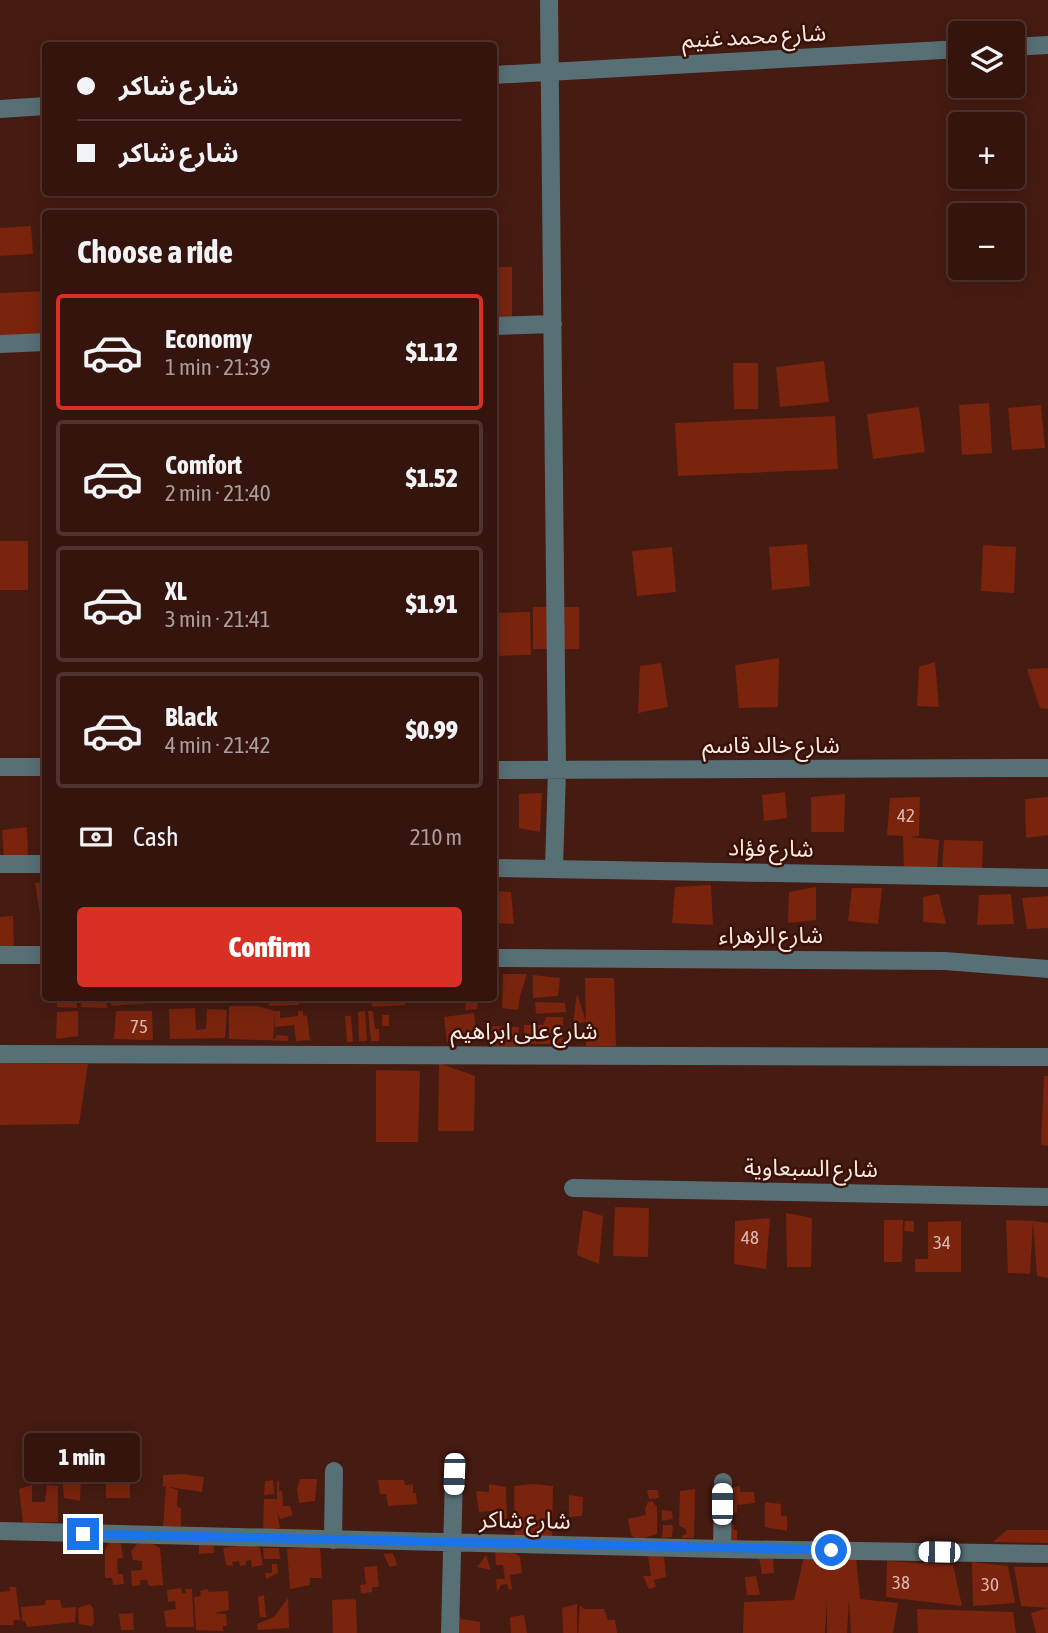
<!DOCTYPE html>
<html lang="en">
<head>
<meta charset="utf-8">
<style>
  :root { --surface:#34140d; --page:#3c1d16; --text:#f1f3f6; --muted:#a99e9d; --line:#4e332e; --accent:#d93025 }
  body { margin:0; font-family:"Asap Condensed","Noto Sans Arabic",sans-serif; background:var(--page); color:var(--text); height:100vh; display:flex; flex-direction:column; font-size:26px; white-space:nowrap }
  * { box-sizing:border-box; margin:0 }
  p { font-size:23px; color:var(--muted) }
  .icon { flex:none; width:38px; height:38px; fill:none; stroke:currentColor; stroke-width:2; stroke-linecap:round; stroke-linejoin:round }
  .map { position:relative; flex:1; overflow:hidden }
  .side { position:absolute; left:42px; top:210px; width:455px; height:791px; display:flex; flex-direction:column; background:var(--surface); border-radius:7px; box-shadow:0 4px 18px #0003,0 0 0 2px var(--line) }
  .side>* { flex:none }
  .guide { position:absolute; left:42px; top:42px; width:455px; height:154px; border-radius:7px; box-shadow:0 4px 18px #0003,0 0 0 2px var(--line); display:grid; align-content:center; height:154px; padding:0 35px; background:var(--surface) }
  .tools { position:absolute; left:948px; top:21px; display:grid; gap:14px }
  .tools a { display:grid; place-items:center; width:77px; height:77px; border-radius:7px; background:var(--surface); box-shadow:0 4px 18px #0003,0 0 0 2px var(--line); font-size:35px }
  .end { position:absolute; width:32px; height:32px; margin:-16px; border:9px solid #1a73e8; background:#fff; box-shadow:0 0 0 4px #fff }
  .from { border-radius:50% }
  .bubble { position:absolute; height:49px; border-radius:7px; background:var(--surface); box-shadow:0 4px 18px #0003,0 0 0 2px var(--line); font-size:23px; font-weight:800; line-height:49px; text-align:center }
  .car { position:absolute; width:21px; height:42px; margin:-21px -10px; border-radius:9px; box-shadow:0 0 5px 2px #0007; background:linear-gradient(#fff 24%,#345 0 40%,#fff 0 76%,#345 0 86%,#fff 0) }
  .guide b { display:flex; align-items:center; gap:24px; height:66px; font-size:26px }
  .guide b+b { border-top:2px solid var(--line) }
  .guide i { width:18px; height:18px; background:var(--text) }
  ul { padding:0; list-style:none }
  li { display:flex; align-items:center; gap:21px; height:116px; margin:0 14px 10px; padding:0 21px; border:4px solid var(--line); border-radius:7px }
  li div { flex:1 }
  li b { display:block; font-size:26px }
  li em { font-style:normal; font-weight:800 }
  li.active { border-color:var(--accent) }
  li>.icon { width:63px; height:63px; stroke-width:1.5 }
  h2 { padding:0 35px; font-size:32px; line-height:84px }
  .pay { display:flex; align-items:center; gap:18px; height:77px; padding:0 35px; font-size:26px }
  .pay p { margin-inline-start:auto }
  .primary-button { display:flex; gap:14px; margin-top:auto; padding:14px 35px }
  .primary-button a { flex:1; height:80px; border-radius:7px; background:var(--accent); color:#fff; font-size:28px; font-weight:800; line-height:80px; text-align:center }
  .map>svg:first-child { display:block }
  .building { fill:#7a240e }
  .lines { fill:none; stroke-linecap:round; stroke-linejoin:round }
  .minor { stroke:#577076; stroke-width:18 }
  .route { stroke:#1a73e8; stroke-width:9 }
  .labels { text-anchor:middle; stroke-width:5; stroke-linejoin:round; paint-order:stroke }
  .number-label { font-size:19px; fill:#dbb8af }
  .street-label { font-size:23px; fill:#fbe9e5; stroke:#3a1107 }
</style>
</head>
<body>
<div class="map">
<svg width="1048" height="1633" viewBox="0 0 1048 1633">
  <rect width="100%" height="100%" fill="#461b11"/>
  <path class="building" d="M31 226 33 254 0 256V228Z
    M494 267H512V319L494 320Z
    M46 291V339L0 340V293Z
    M824 361 829 402 780 407 776 367Z
    M733 363H758V409H734Z
    M989 403 992 453 962 455 959 405Z
    M1041 405 1045 448 1012 450 1008 408Z
    M919 407 925 452 873 459 867 414Z
    M835 416 838 469 678 476 675 423Z
    M0 541H28V590H0Z
    M807 544 810 586 772 590 769 547Z
    M983 545 1016 547 1014 593 981 591Z
    M672 547 676 592 637 596 632 551Z
    M533 607H579V649H533Z
    M530 612 531 655 494 656V613Z
    M779 658 778 707 739 708 735 665Z
    M935 662 939 707 917 706 919 667Z
    M661 663 668 707 638 713 640 666Z
    M1048 668V709L1040 708 1027 669Z
    M785 792 787 818 764 821 762 795Z
    M542 793 540 832 519 828V794Z
    M845 794 844 832H811V797Z
    M920 797 919 836 910 837 939 840 937 871 904 872 903 836 887 835 890 798Z
    M1048 797V835L1026 838 1025 799Z
    M27 827 28 858 4 859 2 830Z
    M944 840 983 841 982 872 942 871Z
    M46 882V914L40 915 35 883Z
    M711 885 713 925 672 923 675 887Z
    M816 887V920L788 923 789 892Z
    M852 888H882L878 924 848 921Z
    M494 891 511 892 514 924 494 923Z
    M939 894 946 924 923 922V897Z
    M1011 894 1014 924 977 925 979 895Z
    M1048 896V928L1027 929 1022 898Z
    M13 916 14 948H0V917Z
    M503 974H527L520 996 518 1010 502 1008Z
    M533 975 560 978 558 996 533 998Z
    M585 978H614L616 1046H586V1022L573 1024 577 993 586 1022Z
    M56 998H76L77 1008 57 1007Z
    M80 998H106L107 1008 81 1007Z
    M110 998H151V1003L111 1006Z
    M268 998H298L299 1005 269 1006Z
    M371 998H404L405 1005 372 1007Z
    M466 998H479L477 1009 465 1010Z
    M535 1002 565 1003 566 1012 536 1014Z
    M229 1006H258L275 1011H280V1018L298 1016V1011H303V1015L307 1016 310 1040 296 1041 294 1025 275 1027V1014L273 1040 278 1035 288 1036V1041L229 1039Z
    M195 1008 196 1030 206 1029 207 1009 227 1010 225 1038 170 1039 169 1009Z
    M78 1011V1036L56 1039 57 1012Z
    M116 1011H152L153 1040 114 1039Z
    M365 1011 367 1041H359L358 1012Z
    M368 1011H373L375 1029H379V1041H371Z
    M474 1013 477 1038 447 1042 444 1017Z
    M382 1015H389V1026H382Z
    M345 1016H351L353 1042H347Z
    M546 1017H563V1044H524V1025H543Z
    M488 1026 519 1027 518 1046H489Z
    M0 1063 88 1064 79 1124 0 1125Z
    M439 1063 475 1076 474 1131H438Z
    M376 1070 420 1071 418 1142H376Z
    M1044 1076H1048V1146L1041 1145Z
    M615 1207 649 1208 648 1257 613 1256Z
    M583 1210 603 1216 599 1264 577 1255Z
    M786 1213 812 1218 811 1267H787Z
    M770 1218 766 1269 734 1264 735 1221Z
    M884 1220H903L902 1262H884Z
    M1006 1220 1033 1221 1048 1223V1278L1037 1276 1033 1221 1030 1274 1008 1273Z
    M905 1221H914V1232L904 1231Z
    M961 1221V1272H915V1259H928V1222Z
    M130 1474V1498H106V1475Z
    M183 1474 204 1477 202 1492 163 1486V1475Z
    M62 1475 81 1476 80 1501 64 1498Z
    M300 1479H317L315 1501 299 1503 297 1489Z
    M273 1480 274 1494 264 1495 265 1481Z
    M378 1480H404L405 1485 413 1484V1493H416L417 1504 388 1506 386 1494H380Z
    M277 1481H279V1491H282L283 1506H290L293 1515 280 1519 277 1511 280 1528 263 1531 264 1499H277Z
    M489 1484 506 1487 507 1519H491L493 1511 479 1512 476 1491 489 1492Z
    M533 1484 553 1486 552 1539 515 1537 514 1486Z
    M32 1485V1502H45L47 1485 58 1486V1522L23 1523 19 1489Z
    M166 1486 178 1490 177 1507 181 1508V1526L163 1528Z
    M740 1486V1492H754L755 1503 737 1505V1513H726V1489Z
    M695 1489 694 1538H682V1536L686 1534V1529L679 1526 680 1491Z
    M647 1490H658L659 1498 649 1499Z
    M569 1495 583 1497 582 1516 569 1517Z
    M652 1501 657 1507V1534L638 1540 631 1535 628 1519 646 1515 645 1508 648 1502Z
    M765 1502 781 1504V1516H787V1531L765 1527Z
    M662 1510 672 1511 673 1519 662 1521Z
    M732 1523 734 1530H737V1541L722 1543V1525Z
    M663 1525H673L672 1537 662 1538Z
    M1007 1530H1048V1543L993 1542Z
    M120 1538 123 1558 117 1559 118 1574H123L124 1584 113 1585 112 1578H105V1550L109 1542Z
    M213 1540 214 1553 199 1554V1542Z
    M148 1541 160 1548 163 1585 149 1586 147 1580H140V1585L132 1586 131 1571 142 1570V1561L133 1560 131 1551 138 1543Z
    M259 1543 263 1565 252 1567 251 1560 246 1561V1565L240 1566 239 1561 232 1562 233 1566 226 1565 223 1548Z
    M320 1546 322 1578H310V1585L290 1589 287 1549Z
    M263 1548H279L280 1559H264Z
    M511 1550 520 1557 522 1573 510 1575 512 1589 509 1590 507 1584 501 1585 497 1592 496 1579H505L503 1565H496L495 1551Z
    M393 1553 397 1565 390 1567 383 1554Z
    M486 1555 491 1570 477 1567Z
    M648 1556H664L666 1577 654 1580 656 1587 649 1589 643 1576H651Z
    M773 1557 774 1573 762 1574 759 1558Z
    M804 1557H856L860 1599 898 1603 893 1633H851L849 1600 847 1633H827V1601L825 1633H743L744 1602 794 1600Z
    M887 1561 953 1565 962 1606 886 1597Z
    M972 1562 1008 1566 1015 1603 973 1606Z
    M272 1564H277L278 1573 266 1579 265 1573H272Z
    M377 1566 379 1587H372V1592L361 1594 360 1585 366 1584 364 1567Z
    M1014 1567H1048V1608L1021 1606Z
    M756 1576 760 1595H747L745 1577Z
    M9 1587H16L20 1620H14L13 1625H0V1592L10 1591Z
    M181 1588 182 1593H186L185 1589H192L194 1627H166L164 1611 176 1609 175 1601 168 1602 167 1590Z
    M207 1589 209 1592 228 1591 229 1610 215 1613 226 1614 227 1626H223V1631L196 1630 194 1597 201 1596 200 1591Z
    M264 1595 266 1617H260L258 1597Z
    M288 1598 289 1628 258 1630 257 1624 274 1617Z
    M352 1599 356 1600 357 1633H333L332 1600Z
    M46 1600H60L62 1608 76 1607 75 1622 27 1627 25 1621H22L21 1607 45 1605Z
    M90 1604 93 1608 94 1622 92 1626 79 1624 78 1608Z
    M577 1604V1633H563L562 1608Z
    M580 1606 585 1609H604L608 1620H615L617 1633H578Z
    M1048 1608V1633H1036L1031 1613Z
    M917 1609 1013 1612 1016 1633H918Z
    M133 1613 134 1630H121L119 1614Z
    M459 1614 461 1619 480 1622V1633H443L444 1620Z
    M524 1615 527 1633H511L510 1617Z"/>
  <g class="lines">
    <path class="minor" d="M549 0 557 770 554 868
      M1013 47 1048 45
      M494 75 961 49
      M0 109 46 106
      M494 326 553 324
      M0 344 46 342
      M0 767H46
      M494 770 1048 768
      M0 864H46
      M494 868 1048 878
      M0 955H46
      M494 958 945 961 1048 969
      M0 1054 1048 1057
      M573 1188 1048 1197
      M0 1531 722 1549 1048 1554
      M333 1540 334 1471
      M722 1549 723 1482
      M450 1633 454 1474"/>
  </g>
  <g class="lines">
    <path class="route" d="M83 1534 831 1550"/>
  </g>
  <g class="labels">
    <g class="number-label">
      <text x="906" y="822">42</text>
      <text x="139" y="1033">75</text>
      <text x="750" y="1244">48</text>
      <text x="942" y="1249">34</text>
      <text x="901" y="1589">38</text>
      <text x="990" y="1591">30</text>
    </g>
    <g class="street-label">
      <text transform="translate(754 36) rotate(-3)" y="8">شارع محمد غنيم</text>
      <text x="771" y="753">شارع خالد قاسم</text>
      <text transform="translate(771 848) rotate(1)" y="8">شارع فؤاد</text>
      <text x="771" y="943">شارع الزهراء</text>
      <text x="524" y="1039">شارع على ابراهيم</text>
      <text transform="translate(811 1168) rotate(1)" y="8">شارع السبعاوية</text>
      <text transform="translate(525 1520) rotate(1)" y="8">شارع شاكر</text>
    </g>
  </g>
</svg>
<div class="tools">
<a><svg class="icon" aria-label="layers" viewBox="0 0 24 24"><path d="M12 4l9 5-9 5-9-5zM3 14l9 5 9-5"/></svg></a>
<a>+</a>
<a>−</a>
</div>
<i class="end from" style="left:831px;top:1550px"></i>
<i class="end" style="left:83px;top:1534px"></i>
<div class="bubble" style="left:24px;top:1433px;width:116px">1 min</div>
<i class="car" style="left:454px;top:1474px;rotate:182deg"></i>
<i class="car" style="left:722px;top:1504px;rotate:0deg"></i>
<i class="car" style="left:939px;top:1552px;rotate:271deg"></i>
<div class="guide">
<b><i class="from"></i>شارع شاكر</b>
<b><i></i>شارع شاكر</b>
</div>
<section class="side">
<h2>Choose a ride</h2>
<ul>
<li class="active"><svg class="icon" aria-label="car" viewBox="0 0 24 24"><path d="M5 17H2v-5l4-1 3-4h7l3 4 3 1v5h-3M9 17h6M6 11h13"/><circle cx="7" cy="17" r="2"/><circle cx="17" cy="17" r="2"/></svg><div><b>Economy</b><p>1 min · 21:39</p></div><em>$1.12</em></li>
<li><svg class="icon" aria-label="car" viewBox="0 0 24 24"><path d="M5 17H2v-5l4-1 3-4h7l3 4 3 1v5h-3M9 17h6M6 11h13"/><circle cx="7" cy="17" r="2"/><circle cx="17" cy="17" r="2"/></svg><div><b>Comfort</b><p>2 min · 21:40</p></div><em>$1.52</em></li>
<li><svg class="icon" aria-label="car" viewBox="0 0 24 24"><path d="M5 17H2v-5l4-1 3-4h7l3 4 3 1v5h-3M9 17h6M6 11h13"/><circle cx="7" cy="17" r="2"/><circle cx="17" cy="17" r="2"/></svg><div><b>XL</b><p>3 min · 21:41</p></div><em>$1.91</em></li>
<li><svg class="icon" aria-label="car" viewBox="0 0 24 24"><path d="M5 17H2v-5l4-1 3-4h7l3 4 3 1v5h-3M9 17h6M6 11h13"/><circle cx="7" cy="17" r="2"/><circle cx="17" cy="17" r="2"/></svg><div><b>Black</b><p>4 min · 21:42</p></div><em>$0.99</em></li>
</ul>
<div class="pay"><svg class="icon" aria-label="cash" viewBox="0 0 24 24"><path d="M3 7h18v10H3z"/><circle cx="12" cy="12" r="2"/></svg>Cash<p>210 m</p></div>
<div class="primary-button"><a>Confirm</a></div>
</section>
</div>
</body>
</html>
